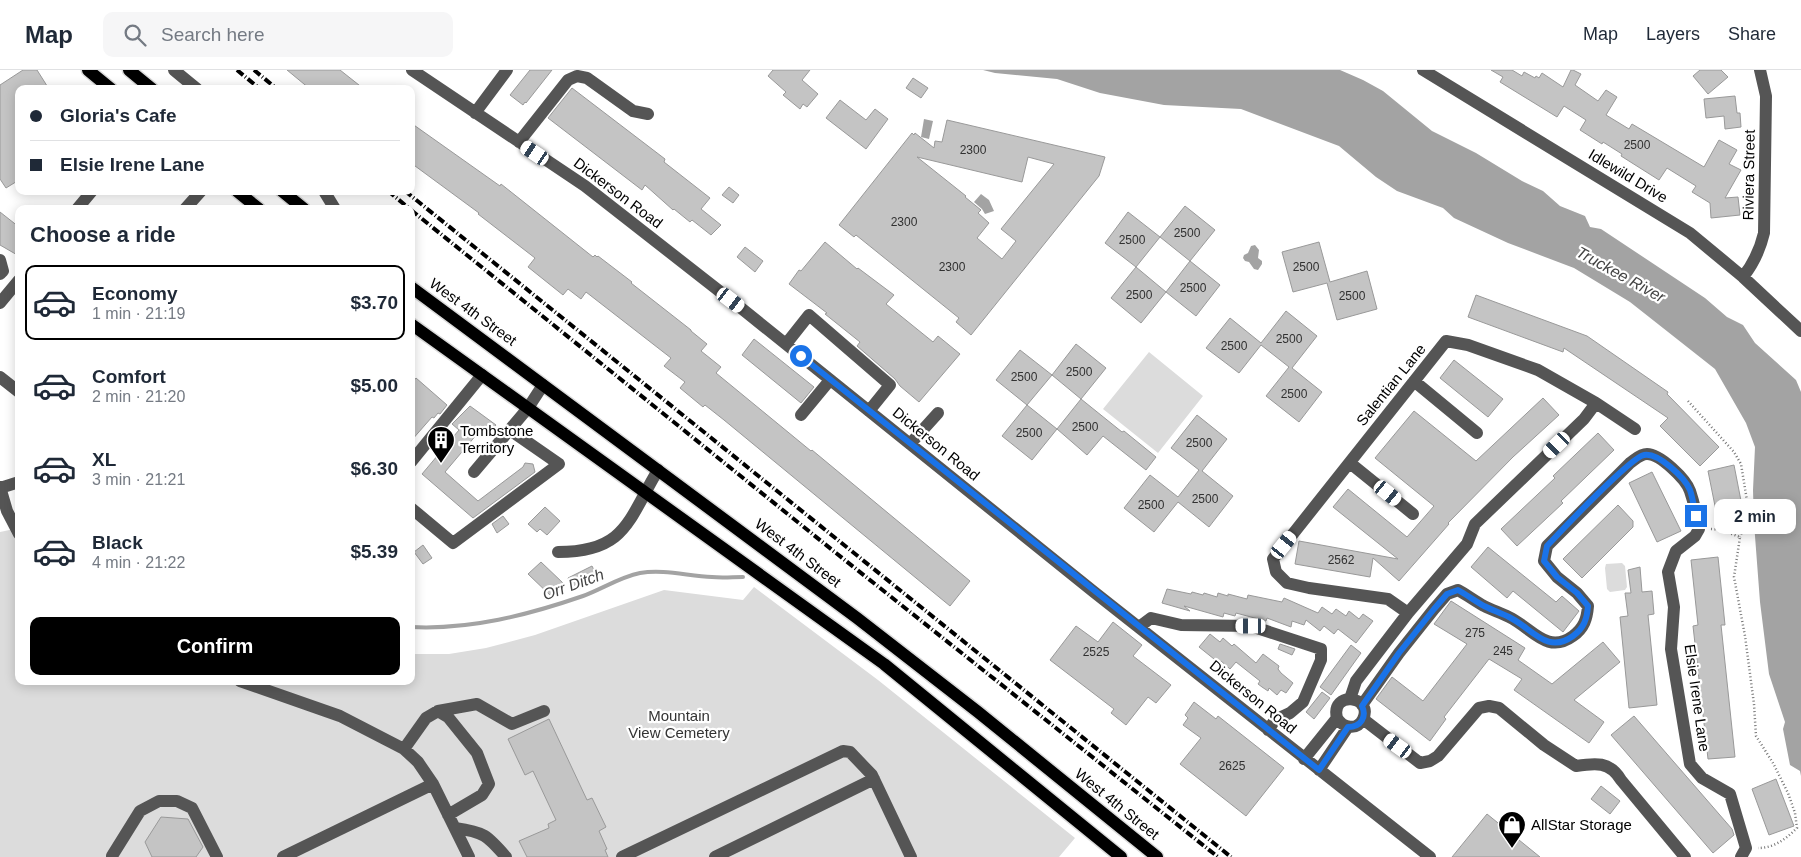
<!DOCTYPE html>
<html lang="en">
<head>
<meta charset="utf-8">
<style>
  :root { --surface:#fff; --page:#f6f6f7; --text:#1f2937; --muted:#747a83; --line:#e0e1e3; --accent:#000 }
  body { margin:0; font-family:Helvetica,sans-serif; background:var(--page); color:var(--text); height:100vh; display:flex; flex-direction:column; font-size:19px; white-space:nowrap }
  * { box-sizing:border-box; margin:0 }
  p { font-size:16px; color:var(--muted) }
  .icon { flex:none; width:28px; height:28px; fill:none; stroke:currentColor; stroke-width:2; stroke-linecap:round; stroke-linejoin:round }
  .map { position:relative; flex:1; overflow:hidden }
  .side { position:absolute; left:15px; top:135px; width:400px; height:480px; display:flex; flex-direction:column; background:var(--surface); border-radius:10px; box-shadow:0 2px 12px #0003 }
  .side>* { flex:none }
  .banner { position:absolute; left:15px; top:15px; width:400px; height:110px; border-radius:10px; box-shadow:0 2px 12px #0003; display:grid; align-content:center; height:110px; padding:0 15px; background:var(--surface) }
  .end { position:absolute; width:22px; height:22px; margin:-11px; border:6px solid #1a73e8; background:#fff; box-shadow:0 0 0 2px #fff }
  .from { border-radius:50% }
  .bubble { position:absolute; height:35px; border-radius:10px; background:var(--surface); box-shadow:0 2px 12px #0003; font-size:16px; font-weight:700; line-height:35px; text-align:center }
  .car { position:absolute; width:15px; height:30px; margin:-15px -8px; border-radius:6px; box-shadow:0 0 4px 1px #0007; background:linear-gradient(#fff 24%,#345 0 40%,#fff 0 76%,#345 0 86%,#fff 0) }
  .banner b { display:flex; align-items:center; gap:18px; height:48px; font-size:19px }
  .banner b+b { border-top:1px solid var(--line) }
  .banner i { width:12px; height:12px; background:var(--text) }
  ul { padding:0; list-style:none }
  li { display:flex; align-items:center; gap:15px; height:75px; margin:0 10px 8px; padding:0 5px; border:2px solid transparent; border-radius:10px }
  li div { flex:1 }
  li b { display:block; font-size:19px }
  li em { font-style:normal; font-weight:700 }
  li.active { border-color:var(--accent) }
  li>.icon { width:45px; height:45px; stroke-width:1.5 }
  h2 { padding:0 15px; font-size:22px; line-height:60px }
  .primary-button { display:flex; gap:10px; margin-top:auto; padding:10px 15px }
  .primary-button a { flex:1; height:58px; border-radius:10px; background:var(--accent); color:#fff; font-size:20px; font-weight:700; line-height:58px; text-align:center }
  header { display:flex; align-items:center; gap:30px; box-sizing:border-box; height:70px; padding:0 25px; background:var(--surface); border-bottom:1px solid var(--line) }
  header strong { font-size:24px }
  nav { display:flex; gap:28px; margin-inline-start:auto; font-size:18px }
  .search { width:350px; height:45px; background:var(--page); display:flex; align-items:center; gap:12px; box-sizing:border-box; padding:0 18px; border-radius:10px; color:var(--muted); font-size:19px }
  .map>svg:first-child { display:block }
  .green { fill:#dcdcdc }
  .water { fill:#a3a3a3 }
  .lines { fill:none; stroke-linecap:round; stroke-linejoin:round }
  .stream { stroke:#a3a3a3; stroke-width:4 }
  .building { fill:#c4c4c4; stroke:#999; fill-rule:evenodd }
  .major-casing { stroke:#dbdbdb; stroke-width:15 }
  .path { stroke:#777; stroke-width:2.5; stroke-dasharray:1 2.5; stroke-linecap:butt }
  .minor { stroke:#555; stroke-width:12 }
  .major { stroke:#000; stroke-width:12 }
  .rail { stroke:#000; stroke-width:4; stroke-dasharray:8 2.5 1 2.5; stroke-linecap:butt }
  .route { stroke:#1a73e8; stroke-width:6 }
  .labels { text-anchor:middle; stroke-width:4.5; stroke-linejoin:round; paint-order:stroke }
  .number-label { font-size:12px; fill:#313131 }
  .street-label { font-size:15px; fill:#000; stroke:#fff }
  .poi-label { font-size:15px; fill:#000; stroke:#fff; text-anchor:start }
  .park-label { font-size:15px; fill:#333; stroke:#fff }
  .water-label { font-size:16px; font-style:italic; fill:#444; stroke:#fff }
</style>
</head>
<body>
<header>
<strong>Map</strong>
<div class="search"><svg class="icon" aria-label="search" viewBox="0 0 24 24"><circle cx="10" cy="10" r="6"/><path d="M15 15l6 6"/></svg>Search here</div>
<nav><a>Map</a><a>Layers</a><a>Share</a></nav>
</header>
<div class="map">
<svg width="1801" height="787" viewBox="0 0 1801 787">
  <rect width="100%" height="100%" fill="#fff"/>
  <path class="green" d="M1149 282 1203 326 1158 383 1103 339Z
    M19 458V611H411V584H449L486 578 535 565 664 520 743 530 754 517 878 610 1075 768 1059 787H0V462Z
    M1622 493 1625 496 1627 517 1625 520 1610 522 1607 519 1605 498 1606 494Z"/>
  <path class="water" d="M983 0H1340L1363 10 1383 21 1432 61 1476 83 1522 111 1543 121 1560 136 1585 146 1590 157 1601 159 1705 228 1727 247 1743 255 1755 273 1796 310 1801 322V706L1800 701 1790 695 1783 659 1785 652 1769 604 1760 532 1754 453 1753 420 1755 377 1746 353 1715 299 1630 232 1574 198 1508 173 1454 148 1443 138 1397 121 1376 107 1339 76 1241 39 1164 35 1100 23 1057 9 995 3Z
    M924 49 933 51 929 69 921 67Z
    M981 124 989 130 994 141 985 144 982 139 974 132Z
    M1255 175 1259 180 1258 188 1262 191V194L1258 200 1254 199 1249 192 1245 191 1243 188 1244 185 1248 183 1251 176Z"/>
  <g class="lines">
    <path class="stream" d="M411 557C470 560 528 545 583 526 602 519 620 507 640 503 664 499 688 506 712 507 722 508 733 507 743 507"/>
  </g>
  <path class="building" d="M23 0H37L49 19H19V110L6 118 0 109V15Z
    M287 0H340L364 19H310Z
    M530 0H552L526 33 525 32 523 35 510 25Z
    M773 0H810L802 10 818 24 807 37 803 34 800 39 783 25 786 22 768 6Z
    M1491 0H1512L1522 6 1524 2 1535 8 1536 6 1539 8 1542 3 1563 17 1571 0H1573L1581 4 1575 15 1598 31 1606 20 1617 27 1606 45 1629 59 1632 54 1704 97 1719 70 1737 80 1729 94 1741 100 1725 128 1738 127 1740 145 1711 148 1710 133 1692 122 1696 116 1667 98 1659 110 1621 86 1622 84 1603 72 1602 74 1580 60 1586 50 1564 36 1557 47 1500 12 1503 7Z
    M1700 0H1721L1728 7 1708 24 1693 6Z
    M913 8 928 18 921 28 906 18Z
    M572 18 665 89 664 92 710 128 701 139 721 155 711 165 692 150 690 152 674 139 673 140 645 115 642 120 548 48Z
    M1735 26 1737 43H1740L1741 57 1725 59 1724 46 1706 48 1704 29Z
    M840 30 866 50 875 39 888 49 866 79 826 48Z
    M947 50 1105 87 1099 106 971 265 956 252 959 248 856 165 854 167 839 155 912 63 914 65 915 63 934 78 935 71 942 72ZM917 87 1022 112 1028 87 1054 94 1001 159 1016 171 1002 189 977 168 989 153 978 143 981 140 965 127 966 126Z
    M411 53 500 116 501 114 593 187 595 185 597 187 598 186 632 212 631 213 691 260V261L707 274 701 281 721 297 716 303 811 381 812 380 970 511 950 536 724 350 705 335 703 337 680 318 685 312 664 296 671 288 586 222 581 229 568 219 563 225 528 197 535 188 478 144 479 143 411 93Z
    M729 117 739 125 733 133 722 125Z
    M1185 136 1215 160 1190 191 1160 167Z
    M0 142 19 157V186L0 175Z
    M1128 142 1160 167 1136 197 1105 173Z
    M825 172 857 199 858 198 894 225 886 234 933 272 938 266 960 284 919 332 900 316 895 309 857 276 860 272 825 244 827 243 789 214 799 200 801 201Z
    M1319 172 1330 212 1367 201 1377 239 1337 250 1327 213 1293 222 1282 182Z
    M745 177 763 191 755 202 737 187Z
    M1190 191 1220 215 1196 246 1166 222Z
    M1136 197 1166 222 1141 253 1111 228Z
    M1476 225 1587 266 1668 322 1667 324 1719 377 1700 396 1660 356 1668 348 1564 278 1563 282 1468 247Z
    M1286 241 1317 266 1292 298 1322 322 1299 352 1266 326 1289 297 1261 275 1239 303 1206 278 1230 248 1261 273Z
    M754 269 814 317 801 333 742 285Z
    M1076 274 1106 298 1081 329 1052 305Z
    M1020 280 1052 305 1027 335 996 310Z
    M1454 290 1503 329 1488 347 1440 308Z
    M416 308 447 335 440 344 438 343 434 348 432 347 411 371V314Z
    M1543 328 1559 345 1513 387 1448 453 1449 454 1399 511 1373 488 1370 507 1295 494 1299 471 1398 489 1333 437 1348 419 1407 467 1434 436 1375 388 1414 341 1476 391Z
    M1081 329 1122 362 1124 361 1156 387 1146 400 1103 366 1087 385 1057 359Z
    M1027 335 1057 359 1032 390 1002 366Z
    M470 336 496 355 489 363 483 357 445 402 478 431 523 397 525 393 533 394 535 402 473 448 422 404 459 360 452 354Z
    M1197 345 1227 369 1202 401 1233 426 1209 457 1178 432 1154 462 1124 438 1150 405 1178 427 1199 400 1171 378Z
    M1598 363 1614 380 1561 431 1563 433 1517 476 1501 459 1555 408 1553 406Z
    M1734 395 1743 441 1717 446 1708 401Z
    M1652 402 1681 461 1657 472 1629 413Z
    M1618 435 1633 451V457L1582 508 1563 489Z
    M545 437 560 451 547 465 540 459 537 462 528 454Z
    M503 446 509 454 497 463 492 454Z
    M423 475 432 488 423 494 414 482Z
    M1488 477 1556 532 1562 526 1579 541 1563 562 1513 521 1507 528 1471 497Z
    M1718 487 1725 555H1721L1735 687 1708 689 1693 556 1698 555 1691 490Z
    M541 492 563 513 551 526 528 504Z
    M592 496 599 510 574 521 568 508Z
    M1640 497 1642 522 1652 521 1654 544 1648 545 1657 635 1629 638 1620 547 1628 546 1625 523H1631L1628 500Z
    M1167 519 1191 524 1192 522 1203 525 1204 523 1217 527 1218 523 1228 526V524L1247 529 1248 525 1282 532 1284 528 1318 543 1322 537 1332 544 1336 539 1346 546 1349 541 1359 549 1363 544 1373 551 1356 573 1338 559 1334 564 1324 556 1320 561 1306 550 1304 555 1292 551 1291 557 1267 548 1266 551 1236 543 1235 546 1224 543 1223 547 1184 536 1190 541 1162 533Z
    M1451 531 1525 578 1518 590 1552 614 1603 572 1620 592 1574 630 1604 652 1589 673 1514 620 1522 609 1489 589 1444 647 1446 649 1430 671 1376 629 1392 607 1423 631 1467 574 1434 554Z
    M1113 552 1142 575 1133 586 1171 615 1156 633 1148 627 1126 655 1111 643 1114 639 1050 590 1076 556 1098 572Z
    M1210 564 1220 572 1223 568 1232 576 1234 574 1256 593 1263 584 1279 596 1278 599 1281 603 1293 613 1286 623 1281 620 1277 625 1269 618 1268 621 1262 617 1258 614 1260 611 1236 592 1230 599 1221 591 1219 593 1199 577Z
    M1280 574 1295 579 1292 585 1278 579Z
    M1351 575 1361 583 1331 625 1320 617Z
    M1322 622 1330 628 1314 649 1306 642Z
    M1194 632 1216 649 1218 646 1284 698 1246 746 1180 694 1201 668 1183 655 1188 648 1185 645Z
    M1634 646 1732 759 1734 765 1713 783 1611 665Z
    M549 649 587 730 592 728 606 757 599 761 607 779 605 780 608 787H527L519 771 549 758 548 754 556 750 533 701 525 705 508 669Z
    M1776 709 1794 756 1769 765 1752 719Z
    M1601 716 1620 731 1610 744 1591 729Z
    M1487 744 1540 787H1452Z
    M161 747 188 749 203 777 196 787H152L145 772Z"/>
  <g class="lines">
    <defs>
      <path id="major" d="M88 0 111 19
        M129 0 152 19
        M237 121 259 139
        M282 121 304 139
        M411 217 857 548 978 642 1157 787
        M411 254 884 594 1121 787"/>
    </defs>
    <use href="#major" class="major-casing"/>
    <path class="path" d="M1688 331 1734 382 1741 394 1749 443 1740 467
      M1711 459 1721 460 1740 467 1734 507 1745 566 1754 634 1756 666 1773 693 1788 723 1795 743 1797 758C1786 769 1774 778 1758 778"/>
    <path class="minor" d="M174 0 197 19
      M412 0 585 116 741 238 1094 522 1430 787
      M1423 0 1690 163 1743 207 1801 261
      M475 43 507 0
      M519 72 568 10 577 6 587 8 633 41 648 44
      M324 121 335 139
      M77 139 92 121
      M185 139 201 121
      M0 190 3 201 0 204
      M1743 207C1754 193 1760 180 1764 163L1766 26 1760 0
      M0 233 19 210
      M786 274 809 245 890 315 869 341
      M0 307 19 322
      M1414 311 1477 363
      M1596 333 1635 359
      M801 345 830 310
      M910 374 938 343
      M411 392 482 305
      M1350 393 1413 444
      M474 402 528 338 543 315
      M0 417 7 441 19 464
      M0 418 19 412
      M411 438 453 473 559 394 510 360
      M558 482C626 482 628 450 658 400
      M1139 557 1151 548 1181 555 1251 556 1321 579V590L1303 632 1290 643 1275 650 1268 660
      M240 611 340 646 404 679 418 692 433 714 469 787
      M1350 629 1356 611 1408 543 1388 529 1309 518 1287 513 1276 502 1273 489 1446 271 1468 275 1538 300 1596 333 1584 349 1475 454 1467 474 1408 543
      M1362 635 1399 583 1434 539 1447 524 1458 520C1467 525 1475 531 1484 536 1492 540 1501 543 1509 547 1532 558 1547 585 1573 566 1584 558 1587 549 1588 536L1577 523 1557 507 1544 491 1547 476 1630 393C1636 389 1640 384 1647 384 1660 384 1686 409 1690 421 1694 433 1697 446 1699 459L1695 466 1676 481 1668 502 1674 537 1671 579 1690 694 1702 708 1730 724 1746 778 1741 787
      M438 641 477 634 512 654 544 641
      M1363 649 1420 693 1430 691 1438 686 1479 638 1489 636 1499 638 1544 675 1576 696C1595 693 1610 691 1621 710L1685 787
      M404 679 426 648 438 641 448 647 477 683 489 714 482 725 448 745
      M1304 689 1337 648C1330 620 1374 626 1363 649 1357 661 1343 658 1337 648
      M1319 700 1348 657
      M455 758C484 762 487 765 506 787
      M112 786 140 741 159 731H177L192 738 217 787
      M283 787 433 714
      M622 787 843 681 850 682 872 705 911 787
      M715 787 874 709"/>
    <use href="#major" class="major"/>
    <path class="rail" d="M237 0 260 19
      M254 0 277 19
      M388 121 410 139
      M405 121 1231 787
      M411 140 836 483 1218 787"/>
  </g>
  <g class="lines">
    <path class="route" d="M801 286 1319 700 1348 657C1361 657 1367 647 1362 636L1399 583 1434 539 1447 524 1458 520C1467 525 1475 531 1484 536 1492 540 1501 543 1509 547 1532 558 1547 585 1573 566 1584 558 1587 549 1588 536L1577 523 1557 507 1544 491 1547 476C1560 462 1631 387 1644 385 1658 382 1685 408 1690 420 1693 429 1694 438 1696 446"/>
  </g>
  <defs>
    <symbol id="building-pin" viewBox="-11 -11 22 30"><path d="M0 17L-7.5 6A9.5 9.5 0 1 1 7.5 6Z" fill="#000" stroke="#fff"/><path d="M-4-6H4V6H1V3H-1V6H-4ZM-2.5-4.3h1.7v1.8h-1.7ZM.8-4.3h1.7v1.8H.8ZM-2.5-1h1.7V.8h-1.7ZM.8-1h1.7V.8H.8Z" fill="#fff"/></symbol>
    <symbol id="shop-pin" viewBox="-11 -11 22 30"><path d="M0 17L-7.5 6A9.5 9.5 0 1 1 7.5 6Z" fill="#000" stroke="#fff"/><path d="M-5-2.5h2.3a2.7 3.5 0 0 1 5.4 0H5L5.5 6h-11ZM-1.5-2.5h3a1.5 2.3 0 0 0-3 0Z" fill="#fff"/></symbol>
  </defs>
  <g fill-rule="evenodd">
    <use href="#building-pin" x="425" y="354" width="32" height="43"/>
    <use href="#shop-pin" x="1496" y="739" width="32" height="43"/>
  </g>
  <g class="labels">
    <g class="number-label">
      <text x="1637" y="79">2500</text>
      <text x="973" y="84">2300</text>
      <text x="904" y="156">2300</text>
      <text x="1187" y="167">2500</text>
      <text x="1132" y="174">2500</text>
      <text x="952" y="201">2300</text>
      <text x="1306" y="201">2500</text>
      <text x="1193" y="222">2500</text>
      <text x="1139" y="229">2500</text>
      <text x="1352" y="230">2500</text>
      <text x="1289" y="273">2500</text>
      <text x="1234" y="280">2500</text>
      <text x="1079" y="306">2500</text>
      <text x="1024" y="311">2500</text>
      <text x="1294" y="328">2500</text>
      <text x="1085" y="361">2500</text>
      <text x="1029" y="367">2500</text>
      <text x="1199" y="377">2500</text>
      <text x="1205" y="433">2500</text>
      <text x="1151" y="439">2500</text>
      <text x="1341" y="494">2562</text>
      <text x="1475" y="567">275</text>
      <text x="1503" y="585">245</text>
      <text x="1096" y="586">2525</text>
      <text x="1232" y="700">2625</text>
    </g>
    <g class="street-label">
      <text transform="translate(1749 105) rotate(-89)" y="5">Riviera Street</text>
      <text transform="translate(1628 106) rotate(31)" y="5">Idlewild Drive</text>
      <text transform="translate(618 123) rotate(37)" y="5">Dickerson Road</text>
      <text transform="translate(473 242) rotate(36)" y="5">West 4th Street</text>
      <text transform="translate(1391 315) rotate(-51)" y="5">Salentian Lane</text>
      <text transform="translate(936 374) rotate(39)" y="5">Dickerson Road</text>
      <text transform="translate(798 483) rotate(37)" y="5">West 4th Street</text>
      <text transform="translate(1253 627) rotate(39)" y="5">Dickerson Road</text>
      <text transform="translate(1697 628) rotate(82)" y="5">Elsie Irene Lane</text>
      <text transform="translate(1117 734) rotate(39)" y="5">West 4th Street</text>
    </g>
    <g class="poi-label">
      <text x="460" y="366">Tombstone<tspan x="460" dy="17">Territory</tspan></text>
      <text x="1531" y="760">AllStar Storage</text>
    </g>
    <g class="park-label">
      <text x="679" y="651">Mountain<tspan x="679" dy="17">View Cemetery</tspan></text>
    </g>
    <g class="water-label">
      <text transform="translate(1621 204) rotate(29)" y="6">Truckee River</text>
      <text transform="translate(573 514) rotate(-20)" y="6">Orr Ditch</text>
    </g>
  </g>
</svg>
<i class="end from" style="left:801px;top:286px"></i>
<i class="end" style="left:1696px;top:446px"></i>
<div class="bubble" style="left:1714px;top:429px;width:82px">2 min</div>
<i class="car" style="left:535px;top:83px;rotate:304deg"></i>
<i class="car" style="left:731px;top:230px;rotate:127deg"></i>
<i class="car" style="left:1557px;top:375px;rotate:226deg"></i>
<i class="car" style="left:1388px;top:423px;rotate:129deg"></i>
<i class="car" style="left:1284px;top:475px;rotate:39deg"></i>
<i class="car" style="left:1251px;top:556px;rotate:270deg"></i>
<i class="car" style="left:1398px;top:676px;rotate:306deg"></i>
<div class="banner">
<b><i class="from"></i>Gloria's Cafe</b>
<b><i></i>Elsie Irene Lane</b>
</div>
<section class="side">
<h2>Choose a ride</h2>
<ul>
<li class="active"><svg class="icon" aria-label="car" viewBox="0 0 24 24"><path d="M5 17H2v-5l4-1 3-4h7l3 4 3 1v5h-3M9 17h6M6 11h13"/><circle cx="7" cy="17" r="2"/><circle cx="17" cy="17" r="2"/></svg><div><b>Economy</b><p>1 min · 21:19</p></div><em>$3.70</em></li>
<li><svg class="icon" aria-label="car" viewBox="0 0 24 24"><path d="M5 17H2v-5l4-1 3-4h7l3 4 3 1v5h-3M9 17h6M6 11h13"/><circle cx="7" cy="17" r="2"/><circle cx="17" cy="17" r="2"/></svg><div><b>Comfort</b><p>2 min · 21:20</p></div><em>$5.00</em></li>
<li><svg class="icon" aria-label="car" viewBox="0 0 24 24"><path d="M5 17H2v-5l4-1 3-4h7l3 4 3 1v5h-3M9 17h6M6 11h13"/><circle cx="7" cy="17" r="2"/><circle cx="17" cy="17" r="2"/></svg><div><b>XL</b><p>3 min · 21:21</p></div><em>$6.30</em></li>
<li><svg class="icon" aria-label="car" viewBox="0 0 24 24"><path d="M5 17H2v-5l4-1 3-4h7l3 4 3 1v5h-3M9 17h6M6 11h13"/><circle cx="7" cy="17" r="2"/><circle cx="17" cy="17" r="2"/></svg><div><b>Black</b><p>4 min · 21:22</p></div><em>$5.39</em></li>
</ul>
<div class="primary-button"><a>Confirm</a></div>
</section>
</div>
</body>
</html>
